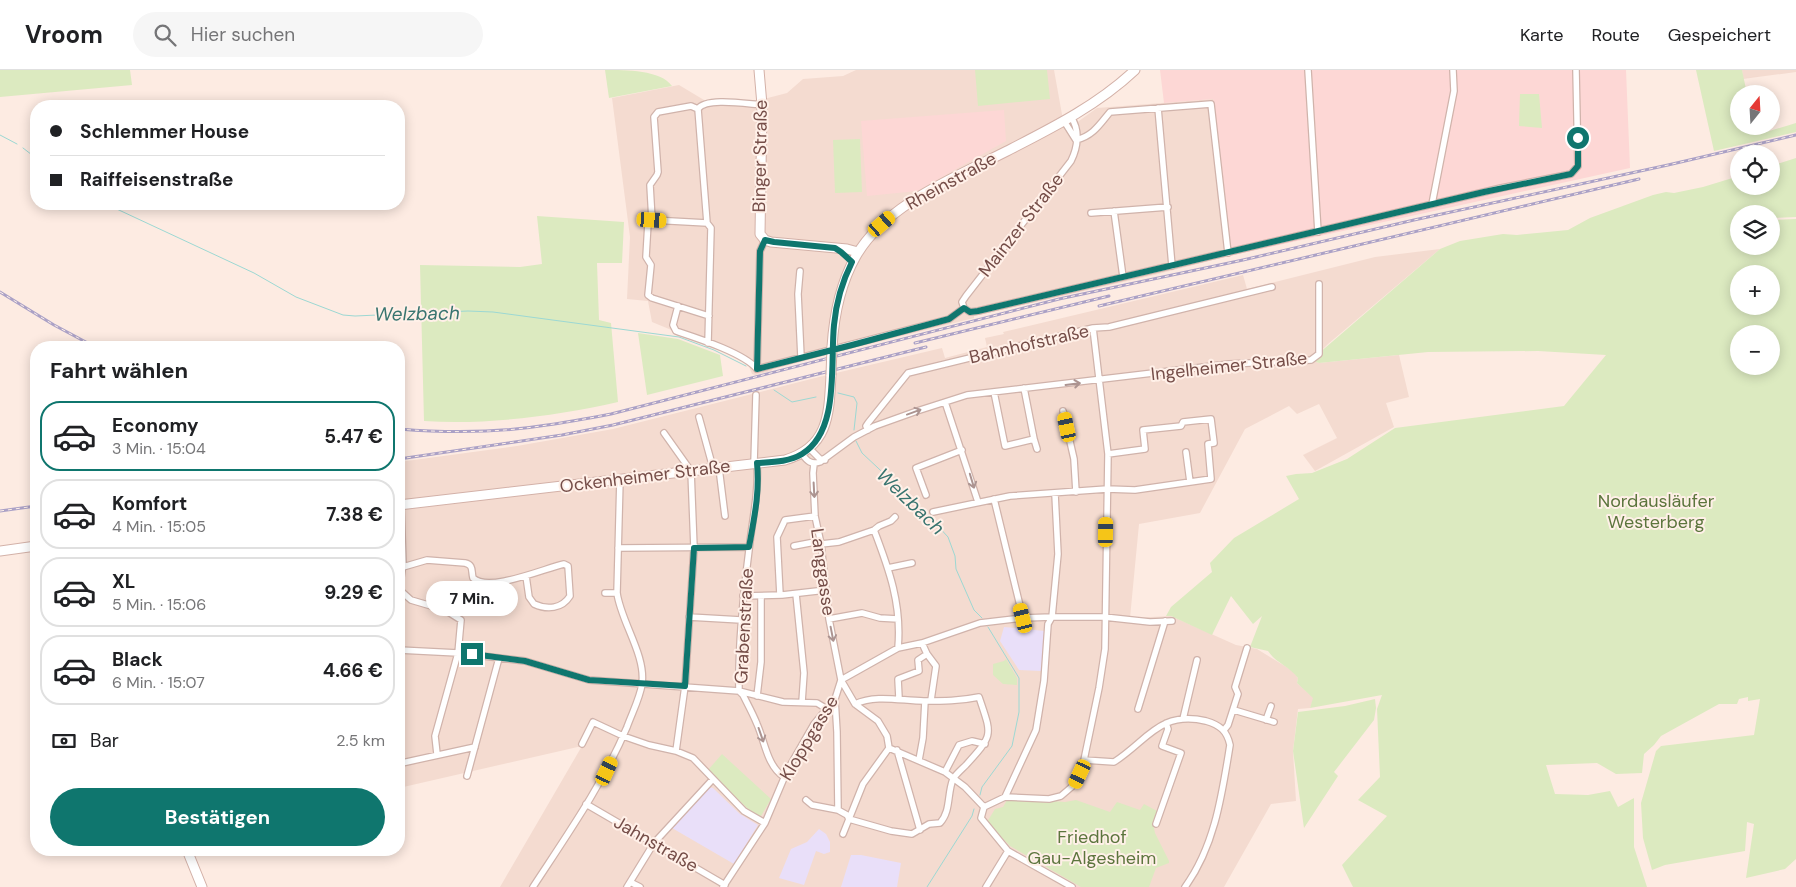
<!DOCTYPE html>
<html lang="de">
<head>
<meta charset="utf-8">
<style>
  :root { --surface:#fff; --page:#f6f6f6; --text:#202124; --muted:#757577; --line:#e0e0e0; --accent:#0f766e }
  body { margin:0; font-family:"DM Sans",sans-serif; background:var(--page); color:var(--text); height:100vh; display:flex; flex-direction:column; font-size:19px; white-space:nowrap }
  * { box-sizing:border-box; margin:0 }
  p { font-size:16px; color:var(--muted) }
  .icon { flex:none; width:28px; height:28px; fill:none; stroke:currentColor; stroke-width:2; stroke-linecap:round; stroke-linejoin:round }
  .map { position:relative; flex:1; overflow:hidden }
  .drawer { position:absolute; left:30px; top:271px; width:375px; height:515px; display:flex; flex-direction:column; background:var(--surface); border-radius:20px; box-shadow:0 2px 12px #0003 }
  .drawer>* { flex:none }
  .guide { position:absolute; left:30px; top:30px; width:375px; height:110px; border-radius:20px; box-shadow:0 2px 12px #0003; display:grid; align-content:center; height:110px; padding:0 20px; background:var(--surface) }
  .needle { width:32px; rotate:18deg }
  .controls { position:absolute; left:1730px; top:15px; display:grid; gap:10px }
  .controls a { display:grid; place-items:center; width:50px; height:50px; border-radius:50%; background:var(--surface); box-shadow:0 2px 12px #0003; font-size:25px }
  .end { position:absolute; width:22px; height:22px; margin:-11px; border:6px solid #0f766e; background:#fff; box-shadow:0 0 0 2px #fff }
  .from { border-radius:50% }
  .bubble { position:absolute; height:35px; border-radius:18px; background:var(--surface); box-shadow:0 2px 12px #0003; font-size:16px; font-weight:700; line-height:35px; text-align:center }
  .car { position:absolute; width:15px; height:30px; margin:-15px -8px; border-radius:6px; box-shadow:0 0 4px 1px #0007; background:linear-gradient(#f5c518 24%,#345 0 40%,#f5c518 0 76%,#345 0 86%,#f5c518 0) }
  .guide b { display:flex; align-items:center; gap:18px; height:48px; font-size:19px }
  .guide b+b { border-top:1px solid var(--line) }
  .guide i { width:12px; height:12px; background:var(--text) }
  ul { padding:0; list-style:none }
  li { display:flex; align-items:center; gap:15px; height:70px; margin:0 10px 8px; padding:0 10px; border:2px solid var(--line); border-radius:20px }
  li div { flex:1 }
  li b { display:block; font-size:19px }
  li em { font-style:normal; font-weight:700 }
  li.current { border-color:var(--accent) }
  li>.icon { width:45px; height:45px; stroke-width:1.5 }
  h2 { padding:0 20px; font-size:22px; line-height:60px }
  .pay { display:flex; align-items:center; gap:12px; height:55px; padding:0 20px; font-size:19px }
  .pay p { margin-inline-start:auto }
  .cta { display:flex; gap:10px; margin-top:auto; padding:10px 20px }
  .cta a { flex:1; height:58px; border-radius:30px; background:var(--accent); color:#fff; font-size:20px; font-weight:700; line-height:58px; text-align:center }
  header { display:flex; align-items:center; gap:30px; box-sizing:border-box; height:70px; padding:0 25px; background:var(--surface); border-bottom:1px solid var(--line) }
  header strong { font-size:24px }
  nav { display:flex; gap:28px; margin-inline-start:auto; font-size:18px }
  .search { width:350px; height:45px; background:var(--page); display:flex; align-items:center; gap:12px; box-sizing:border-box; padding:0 18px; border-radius:28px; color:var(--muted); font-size:19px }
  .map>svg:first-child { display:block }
  .residential { fill:#f4dbd0 }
  .commercial { fill:#fdd7d5 }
  .education { fill:#e9dff9 }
  .green { fill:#dceac0; fill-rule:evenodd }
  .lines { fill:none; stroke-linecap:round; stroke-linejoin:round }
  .stream { stroke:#9cd8d3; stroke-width:1 }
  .street-casing { stroke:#d0b3ab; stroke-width:8 }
  .secondary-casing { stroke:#d3b1a8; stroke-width:11 }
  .street { stroke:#fff; stroke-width:5.5 }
  .secondary { stroke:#fff; stroke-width:9 }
  .rail-casing { stroke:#aba1c6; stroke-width:3 }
  .rail { stroke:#fff0e8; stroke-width:1; stroke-dasharray:4; stroke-linecap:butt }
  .secondary-bridge-casing { stroke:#d3b1a8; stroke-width:11; stroke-linecap:butt }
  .secondary-bridge { stroke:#fff; stroke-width:9 }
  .oneway { stroke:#ac9491 }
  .route { stroke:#0f766e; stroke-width:6 }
  .labels { text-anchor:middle; stroke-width:4; stroke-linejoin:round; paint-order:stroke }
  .street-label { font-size:18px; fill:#754d48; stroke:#fff0e8 }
  .park-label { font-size:18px; fill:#5c753d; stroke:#fff0e8 }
  .water-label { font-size:19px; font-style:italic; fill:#38746f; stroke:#fff0e8 }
</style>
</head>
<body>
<header>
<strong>Vroom</strong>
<div class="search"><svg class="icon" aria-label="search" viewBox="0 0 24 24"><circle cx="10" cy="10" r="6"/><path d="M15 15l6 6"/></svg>Hier suchen</div>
<nav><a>Karte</a><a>Route</a><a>Gespeichert</a></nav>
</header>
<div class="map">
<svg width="1796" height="817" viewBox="0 0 1796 817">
  <rect width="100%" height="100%" fill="#fdebe2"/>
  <path class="residential" d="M856 0H1054L1065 61 1097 38 1213 29 1229 186 1154 205 974 246V248L774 298 771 301 755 305 752 304 748 294 730 284 652 252 648 231 627 229 630 167 612 28 679 15 709 33 760 30 787 23 803 9 843 6Z
    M1742 0H1796V2L1743 9Z
    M1440 179 1328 274 1312 290 1319 293 1399 285 1409 327 1386 333 1394 357 1315 401 1303 385 1337 368 1319 334 1297 344 1289 336 1245 359 1200 443 1139 454 1130 548 1171 546 1236 575 1257 579 1293 601 1298 608 1297 613 1314 628 1310 638 1298 639 1293 681 1296 731 1271 734 1224 817H500L582 676 399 718V657L401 641 399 630V539L401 527 399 523V392L517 376 613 359 819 307 942 278 945 288 987 277 985 268 1004 264 1003 262 1243 205 1247 219 1375 187Z"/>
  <path class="commercial" d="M1160 0H1626L1630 98 1229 186 1213 29 1164 33Z
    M1004 40 1006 71 917 121 867 126 861 51Z"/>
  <path class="education" d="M1004 557 1045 561 1041 601 1019 600 1000 571Z
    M708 717 713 718 740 744 758 755 734 794 672 758Z
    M819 759 826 764 830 772V782L824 784 816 781 804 815 779 808 791 779 807 772Z
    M851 785H861L901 793 897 817H841Z"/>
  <path class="green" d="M0 0H130L132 15 0 27Z
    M605 0C626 0 661 0 672 16L609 28Z
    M975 0H1047L1050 29 978 36Z
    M1696 0H1742L1747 24H1739V56H1754L1756 65 1796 53V62L1714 81Z
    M1520 24H1539L1542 58 1519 56Z
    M860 69 862 122 835 123 833 70Z
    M1796 88V147L1771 148V144H1739V152H1734L1739 153V176H1771V150L1796 149V789L1785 799 1746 808 1754 754 1747 752 1745 781 1665 795 1652 800 1643 768 1641 733 1656 681 1661 676 1754 665 1760 629 1748 631V627L1739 629 1737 634H1719L1661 666 1654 675 1644 684 1642 703 1616 704 1597 693 1546 695 1555 724 1588 725 1610 721 1618 737 1634 728V777L1647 817H1353L1342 795 1387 746 1358 730 1380 707 1377 639 1382 625 1310 638 1313 628 1297 613 1298 608C1289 596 1276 593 1268 581L1250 577 1262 546 1253 554 1231 526 1212 565 1171 546H1166L1171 537 1212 502 1210 493 1234 468 1299 429 1286 406 1296 404 1312 403 1347 389 1395 358 1564 336 1606 285 1538 281 1428 282 1319 293 1311 290 1440 179 1460 171 1503 164 1517 165 1568 160 1590 148 1653 125 1666 122 1674 123 1703 117 1739 106V116H1771V96ZM1739 204H1771V236H1739ZM1739 264H1771V296H1739Z
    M537 146 624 152 622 193H597L599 250 611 253 618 332C556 346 488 355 424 351L420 195 520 197 542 194Z
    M638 263 678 269 720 285 723 306 647 325Z
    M1006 589 1017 608V615L1003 614 993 605V594L1004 591Z
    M1375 629 1376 638 1374 650 1334 702 1338 706 1304 758 1293 681 1298 642 1345 636Z
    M722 684 771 729 761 746H757L752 743 708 700Z
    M1012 728 1065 732 1076 730 1110 742 1117 732 1140 740 1144 734 1157 741 1153 753 1155 763 1169 791V793L1156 798 1149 817H1081L1010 776 987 752 995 739 1003 737 1007 730Z"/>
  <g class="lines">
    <path class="stream" d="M0 65 17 74
      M23 78 36 88
      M106 134 254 203 296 227 343 245 355 246 468 241 493 242 679 267 714 280 746 296
      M774 320 792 332 816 327
      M838 323 854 327 857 333 854 360
      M856 371 862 383 925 442 948 467 955 486 956 499 974 540 982 548
      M980 725 982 717 1012 676 1019 642V608L988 557
      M927 817 972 746 974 739"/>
    <defs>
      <path id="street" d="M1308 0 1318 162
        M1158 38 1172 196
        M1064 51 1076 70
        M1076 70C1093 66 1100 54 1110 42L1211 34 1228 183
        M1432 134 1454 21 1453 0
        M1114 141 1123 207
        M1091 143 1168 137
        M652 150 650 115 657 105 658 102 654 47 658 42 691 36 698 39
        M652 150 648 153 646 187 651 195 648 225 652 228 709 246
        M652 150 707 153
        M800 201 798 224 801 287
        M678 236 673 255 676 261C697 268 744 283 757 299
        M964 238 970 242 978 241 1501 118 1571 104 1578 96 1576 0
        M964 238 962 232 966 226 1071 91C1078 77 1080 60 1071 47
        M708 273 711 158 707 153 698 39C706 27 747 34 762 35
        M757 299 949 249 964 238
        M757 299 760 181 765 170
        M1024 318 1034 369
        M994 322 1005 376 1034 369 1037 379
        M945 332 978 432
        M1063 341 1074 389 1076 422
        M699 347 713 398
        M868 360 866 356 868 353 908 303 1093 258 1109 257 1272 217
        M664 363 691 401 694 478 685 616 676 681
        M810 379 820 389 825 390
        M1186 382 1190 412
        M802 384C807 391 811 395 820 392L854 367 875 356 917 341 967 325 1229 294 1311 290 1319 284V214
        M754 393 756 325
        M757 393C759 423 752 451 749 480 743 527 738 574 739 621L743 625C748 635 753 644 757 654 765 672 767 696 784 707
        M814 394 813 403 815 446 821 474 829 549 841 610 855 634 878 651 887 666 889 678
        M719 398 725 446
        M926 425 916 398 962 380
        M994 429 1023 548
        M401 434 403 494 400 514 401 521 411 530 445 540 461 550 458 583 435 666 437 684
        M933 442 1010 426 1107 419 1135 420 1211 409 1208 374 1214 373 1211 349 1183 352 1181 356 1143 360 1145 379 1108 384
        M874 460C889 499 902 535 898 578
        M821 474 839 472 874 460 879 456 891 451 895 447
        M794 476 820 471
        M618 478 749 477
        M403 497 427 490 465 493C474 495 471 501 473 508 489 523 545 498 564 494L568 496 570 526C562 539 547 540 534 534L529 527 526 506
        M888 498 912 493
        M605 523H617
        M796 524 804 603 802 632
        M780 525 777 467 785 450 815 446
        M743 526 782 525 826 520
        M689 547 741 550
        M829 549 862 543 880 548 898 549
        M922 573 927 584 936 596 931 630
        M399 580 458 583 525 591 589 610 739 621 783 632 817 633 827 639
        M841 610 898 578 922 573 980 553 1023 548 1052 547H1104L1150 552 1172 551
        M757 626 761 592V526
        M899 628 898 609 919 601 918 590 927 584
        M835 629 837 662 838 740 847 745 849 749
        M1138 639 1165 551
        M1234 640 1274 652
        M1183 649 1197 590
        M1266 650 1271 636
        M1224 660 1228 655 1238 624 1235 617 1247 578
        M582 674 593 652 623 666 649 675 676 681 693 688 744 741 765 753
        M889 678 945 702 965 717 984 737
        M897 680 920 760
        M919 690 923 668 925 631
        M1084 690 1114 692C1147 671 1160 640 1206 651 1220 655 1227 661 1230 675 1222 724 1215 776 1185 817
        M402 693 475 677
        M945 702 959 675 972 671 985 674
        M467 706 499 588
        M1005 727 1036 660 1044 611 1048 554 1052 547 1058 484 1055 424
        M806 730 812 735 838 740
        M586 734 725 815
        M984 737 1005 727 1049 729 1061 726 1075 714 1084 690 1099 618 1105 579 1108 384 1093 258
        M984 737 981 748 1008 781 1072 817
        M849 749 891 761 912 764 929 754 940 753C951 741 947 724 953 709 956 704 962 699 966 695 994 664 992 666 979 627 960 631 943 631 924 631 902 631 876 624 855 634
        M1156 754 1181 683 1162 676 1168 659 1166 653
        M843 764 863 714 889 678
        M630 812 640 817
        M533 817C567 765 603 714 627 657 632 643 640 628 642 614 646 585 621 552 617 523L620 409
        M627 817 654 773 713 709
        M723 817 765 753 787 701 814 654 835 629 841 610
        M986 817 1008 781"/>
      <path id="secondary" d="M759 0 762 35 760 164 765 170 771 172 847 179 858 182
        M832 277C834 245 840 214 856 186 886 134 956 107 1007 81 1052 58 1098 35 1135 0
        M399 435 785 390C829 377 829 344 831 305
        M0 481 36 476
        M187 780 202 817"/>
    </defs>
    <use href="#street" class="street-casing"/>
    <use href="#secondary" class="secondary-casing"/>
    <use href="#street" class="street"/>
    <use href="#secondary" class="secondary"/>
    <defs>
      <path id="rail" d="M0 222 54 255 97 278
        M1099 236 1639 109
        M915 273 1109 226
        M399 359C448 363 498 363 547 355 569 352 590 348 611 344L1059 229 1243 190 1414 150 1668 95 1796 65
        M399 389 562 365 613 355 926 277
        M0 441 36 436"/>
    </defs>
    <use href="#rail" class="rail-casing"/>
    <use href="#rail" class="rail"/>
    <defs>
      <path id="secondary-bridge" d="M831 305 832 277"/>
    </defs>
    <use href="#secondary-bridge" class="secondary-bridge-casing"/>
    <use href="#secondary-bridge" class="secondary-bridge"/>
  </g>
  <defs><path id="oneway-shaft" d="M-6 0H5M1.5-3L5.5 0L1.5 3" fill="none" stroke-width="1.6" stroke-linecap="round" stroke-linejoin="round" transform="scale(1.25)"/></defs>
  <g class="oneway">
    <use href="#oneway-shaft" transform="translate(1073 314) rotate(-7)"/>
    <use href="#oneway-shaft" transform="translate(914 342) rotate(-20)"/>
    <use href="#oneway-shaft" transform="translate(972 411) rotate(73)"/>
    <use href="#oneway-shaft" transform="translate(814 420) rotate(87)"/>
    <use href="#oneway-shaft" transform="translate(832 564) rotate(79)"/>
    <use href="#oneway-shaft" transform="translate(761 665) rotate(71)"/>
  </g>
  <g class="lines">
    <path class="route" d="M472 584 525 591 589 610 685 616 694 478 749 477C754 449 760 422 757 393 772 392 789 392 802 384 840 361 830 294 834 255 836 233 842 212 852 192L841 182 835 178 774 172 765 170 760 181 757 299C789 291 820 283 852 275L949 249 964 238 970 242 978 241 1484 122 1571 104 1578 96V68"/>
  </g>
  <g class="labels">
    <g class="street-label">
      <text transform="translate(760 86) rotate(-89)" y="6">Binger Straße</text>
      <text transform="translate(951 111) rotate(-29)" y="6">Rheinstraße</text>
      <text transform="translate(1021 155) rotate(-52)" y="6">Mainzer Straße</text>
      <text transform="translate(1029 274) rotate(-13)" y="6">Bahnhofstraße</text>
      <text transform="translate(1229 296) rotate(-6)" y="6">Ingelheimer Straße</text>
      <text transform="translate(645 406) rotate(-7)" y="6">Ockenheimer Straße</text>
      <text transform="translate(823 502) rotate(82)" y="6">Langgasse</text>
      <text transform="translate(744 556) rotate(-87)" y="6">Grabenstraße</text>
      <text transform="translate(809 668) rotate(-59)" y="6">Kloppgasse</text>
      <text transform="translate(656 774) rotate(30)" y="6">Jahnstraße</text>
    </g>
    <g class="park-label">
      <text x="1656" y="437">Nordausläufer<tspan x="1656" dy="21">Westerberg</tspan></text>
      <text x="1092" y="773">Friedhof<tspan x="1092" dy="21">Gau-Algesheim</tspan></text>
    </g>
    <g class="water-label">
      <text transform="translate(417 243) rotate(-1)" y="7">Welzbach</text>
      <text transform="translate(911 431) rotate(44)" y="7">Welzbach</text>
    </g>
  </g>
</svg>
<div class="controls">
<a><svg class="needle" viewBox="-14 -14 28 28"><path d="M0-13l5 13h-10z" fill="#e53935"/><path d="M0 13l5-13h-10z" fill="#757577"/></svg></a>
<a><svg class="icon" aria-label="locate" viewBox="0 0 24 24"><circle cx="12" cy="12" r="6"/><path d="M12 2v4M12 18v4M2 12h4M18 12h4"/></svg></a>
<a><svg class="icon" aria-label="layers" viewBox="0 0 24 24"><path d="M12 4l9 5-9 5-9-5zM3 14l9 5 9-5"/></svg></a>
<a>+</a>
<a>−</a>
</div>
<i class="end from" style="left:1578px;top:68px"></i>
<i class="end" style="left:472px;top:584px"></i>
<div class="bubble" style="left:426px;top:511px;width:92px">7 Min.</div>
<i class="car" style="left:652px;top:150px;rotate:93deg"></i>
<i class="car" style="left:882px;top:154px;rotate:49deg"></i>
<i class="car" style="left:1067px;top:357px;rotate:348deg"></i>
<i class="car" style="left:1106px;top:462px;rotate:1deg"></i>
<i class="car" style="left:1023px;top:548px;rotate:346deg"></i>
<i class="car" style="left:607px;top:701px;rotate:25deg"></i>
<i class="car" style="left:1080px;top:704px;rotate:205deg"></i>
<div class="guide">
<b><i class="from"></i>Schlemmer House</b>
<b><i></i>Raiffeisenstraße</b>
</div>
<section class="drawer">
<h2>Fahrt wählen</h2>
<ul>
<li class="current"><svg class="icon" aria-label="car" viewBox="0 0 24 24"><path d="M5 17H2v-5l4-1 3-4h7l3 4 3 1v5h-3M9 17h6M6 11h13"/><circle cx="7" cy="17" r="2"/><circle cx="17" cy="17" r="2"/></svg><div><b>Economy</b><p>3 Min. · 15:04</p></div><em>5.47 €</em></li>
<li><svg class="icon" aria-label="car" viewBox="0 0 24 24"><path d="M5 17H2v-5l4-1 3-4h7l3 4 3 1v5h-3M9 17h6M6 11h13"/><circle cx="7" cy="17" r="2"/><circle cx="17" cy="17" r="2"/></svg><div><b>Komfort</b><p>4 Min. · 15:05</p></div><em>7.38 €</em></li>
<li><svg class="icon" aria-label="car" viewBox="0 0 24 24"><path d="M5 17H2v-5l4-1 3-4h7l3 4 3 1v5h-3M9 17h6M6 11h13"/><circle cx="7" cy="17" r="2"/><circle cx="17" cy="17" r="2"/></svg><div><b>XL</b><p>5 Min. · 15:06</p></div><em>9.29 €</em></li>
<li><svg class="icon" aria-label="car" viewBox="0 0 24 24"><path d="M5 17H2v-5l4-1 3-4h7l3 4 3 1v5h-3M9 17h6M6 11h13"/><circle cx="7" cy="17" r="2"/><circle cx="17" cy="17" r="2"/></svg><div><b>Black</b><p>6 Min. · 15:07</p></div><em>4.66 €</em></li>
</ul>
<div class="pay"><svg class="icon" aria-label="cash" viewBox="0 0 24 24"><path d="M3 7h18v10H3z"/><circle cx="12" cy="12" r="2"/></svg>Bar<p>2.5 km</p></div>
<div class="cta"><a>Bestätigen</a></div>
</section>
</div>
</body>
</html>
